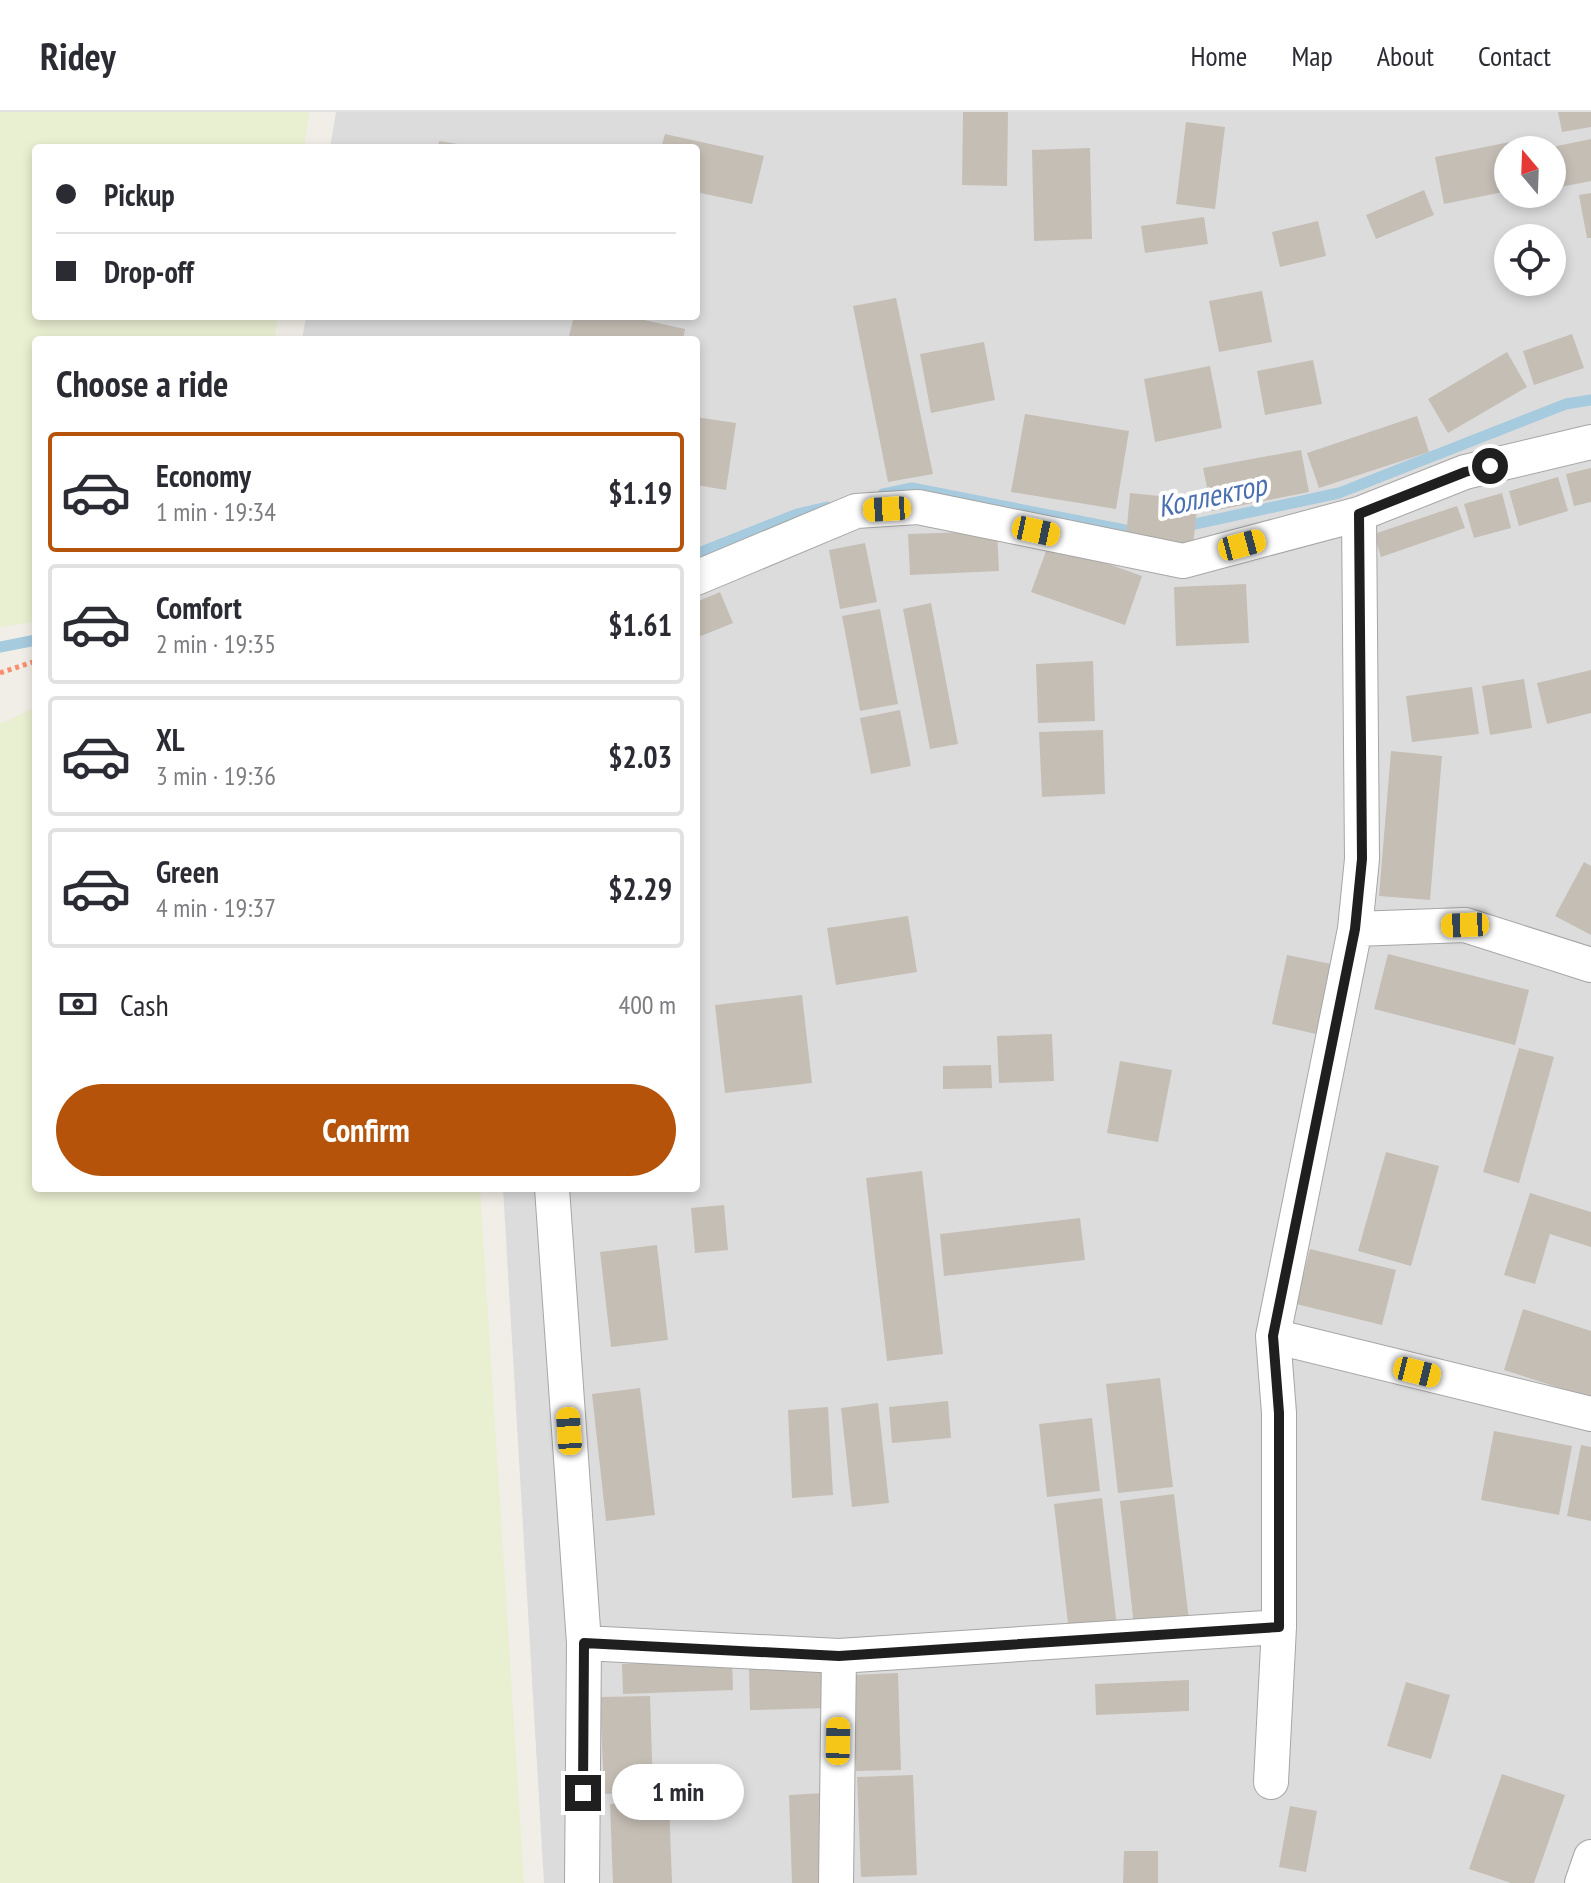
<!DOCTYPE html>
<html lang="en">
<head>
<meta charset="utf-8">
<style>
  :root { --surface:#fff; --page:#f2f2f3; --text:#2b2b33; --muted:#7c7c81; --line:#e1e1e2; --accent:#b45309 }
  body { margin:0; font-family:"PT Sans Narrow",sans-serif; background:var(--page); color:var(--text); height:100vh; display:flex; flex-direction:column; font-size:30px; white-space:nowrap }
  * { box-sizing:border-box; margin:0 }
  p { font-size:26px; color:var(--muted) }
  .icon { flex:none; width:44px; height:44px; fill:none; stroke:currentColor; stroke-width:2; stroke-linecap:round; stroke-linejoin:round }
  .map { position:relative; flex:1; overflow:hidden }
  .sheet { position:absolute; left:32px; top:224px; width:668px; height:856px; display:flex; flex-direction:column; background:var(--surface); border-radius:8px; box-shadow:0 4px 12px #0003 }
  .sheet>* { flex:none }
  .banner { position:absolute; left:32px; top:32px; width:668px; height:176px; border-radius:8px; box-shadow:0 4px 12px #0003; display:grid; align-content:center; height:176px; padding:0 24px; background:var(--surface) }
  .needle { width:52px; rotate:341deg }
  .fabs { position:absolute; left:1494px; top:24px; display:grid; gap:16px }
  .fabs a { display:grid; place-items:center; width:72px; height:72px; border-radius:50%; background:var(--surface); box-shadow:0 4px 12px #0003; font-size:40px }
  .end { position:absolute; width:36px; height:36px; margin:-18px; border:10px solid #1f1f1f; background:#fff; box-shadow:0 0 0 4px #fff }
  .from { border-radius:50% }
  .bubble { position:absolute; height:56px; border-radius:28px; background:var(--surface); box-shadow:0 4px 12px #0003; font-size:26px; font-weight:800; line-height:56px; text-align:center }
  .car { position:absolute; width:24px; height:48px; margin:-24px -12px; border-radius:10px; box-shadow:0 0 6px 2px #0007; background:linear-gradient(#f5c518 24%,#345 0 40%,#f5c518 0 76%,#345 0 86%,#f5c518 0) }
  .banner b { display:flex; align-items:center; gap:28px; height:76px; font-size:30px }
  .banner b+b { border-top:2px solid var(--line) }
  .banner i { width:20px; height:20px; background:var(--text) }
  ul { padding:0; list-style:none }
  li { display:flex; align-items:center; gap:24px; height:120px; margin:0 16px 12px; padding:0 8px; border:4px solid var(--line); border-radius:8px }
  li div { flex:1 }
  li b { display:block; font-size:30px }
  li em { font-style:normal; font-weight:800 }
  li.active { border-color:var(--accent) }
  li>.icon { width:72px; height:72px; stroke-width:1.5 }
  h2 { padding:0 24px; font-size:36px; line-height:96px }
  .pay { display:flex; align-items:center; gap:20px; height:88px; padding:0 24px; font-size:30px }
  .pay p { margin-inline-start:auto }
  .primary-button { display:flex; gap:16px; margin-top:auto; padding:16px 24px }
  .primary-button a { flex:1; height:92px; border-radius:48px; background:var(--accent); color:#fff; font-size:32px; font-weight:800; line-height:92px; text-align:center }
  header { display:flex; align-items:center; gap:48px; box-sizing:border-box; height:112px; padding:0 40px; background:var(--surface); border-bottom:2px solid var(--line) }
  header strong { font-size:38px }
  nav { display:flex; gap:44px; margin-inline-start:auto; font-size:28px }
  .map>svg:first-child { display:block }
  .residential { fill:#dddcdc; fill-rule:evenodd }
  .farmland { fill:#e9efd1 }
  .lines { fill:none; stroke-linecap:round; stroke-linejoin:round }
  .stream { stroke:#a6cade; stroke-width:11 }
  .building { fill:#c5beb5 }
  .minor-casing { stroke:#a6a6a6; stroke-width:36 }
  .path { stroke:#fa8e6c; stroke-width:5; stroke-dasharray:4 4; stroke-linecap:butt }
  .minor { stroke:#fff; stroke-width:34 }
  .route { stroke:#1f1f1f; stroke-width:10 }
  .labels { text-anchor:middle; stroke-width:8; stroke-linejoin:round; paint-order:stroke }
  .water-label { font-size:30px; font-style:italic; fill:#4b70b0; stroke:#fff }
</style>
</head>
<body>
<header>
<strong>Ridey</strong>
<nav><a>Home</a><a>Map</a><a>About</a><a>Contact</a></nav>
</header>
<div class="map">
<svg width="1591" height="1771" viewBox="0 0 1591 1771">
  <rect width="100%" height="100%" fill="#f0eee6"/>
  <path class="residential" d="M336 0H1591V1771H544L503 1076H696V228H302L306 204H696V36H330ZM1508 38H1552V82H1508ZM1508 126H1552V170H1508Z"/>
  <path class="farmland" d="M0 0H309L304 36H36V204H278L274 228H36V510L0 515Z
    M36 595V1076H480L524 1771H0V612Z"/>
  <g class="lines">
    <path class="stream" d="M883 382 912 376 1140 421
      M1181 415 1339 381 1566 292 1591 288
      M696 442 797 402 827 395
      M0 535 36 528"/>
  </g>
  <path class="building" d="M963 0H1008L1007 74 962 73Z
    M1558 0H1591V15L1562 20Z
    M1186 10 1225 15 1215 97 1176 92Z
    M665 22 764 44 752 92 696 80V36H661Z
    M1535 25 1538 38H1508V79L1444 92 1435 45Z
    M1591 27V69L1561 75 1552 35Z
    M439 29 470 34V36H438Z
    M1090 36 1092 127 1034 129 1032 38Z
    M1424 78 1434 103 1376 127 1366 103Z
    M1591 81V126H1587L1579 83Z
    M1204 105 1208 132 1145 141 1141 114Z
    M1318 109 1326 144 1280 155 1272 120Z
    M1262 179 1272 230 1219 240 1209 189Z
    M896 186 933 362 888 370 853 194Z
    M574 204H626L685 217 683 228H568Z
    M1572 222 1584 256 1534 273 1523 239Z
    M984 230 995 288 931 301 920 242Z
    M1507 240 1527 275 1448 321 1428 287Z
    M1313 248 1322 292 1265 303 1257 259Z
    M1210 254 1222 316 1155 330 1144 267Z
    M1025 302 1129 319 1116 397 1011 380Z
    M1417 304 1429 340 1319 376 1307 341Z
    M696 305 736 311 726 378 696 373Z
    M1301 338 1309 380 1212 399 1203 356Z
    M1591 356V390L1574 394 1566 362Z
    M1558 365 1568 399 1519 414 1509 379Z
    M1130 381 1198 388 1193 433 1126 426Z
    M1502 381 1511 416 1474 426 1464 392Z
    M1457 394 1465 416 1381 445 1374 422Z
    M997 419 999 459 910 463 908 422Z
    M865 431 877 490 840 497 829 438Z
    M1049 431 1142 464 1125 513 1031 480Z
    M1246 472 1249 531 1176 534 1174 475Z
    M720 480 733 511 696 526V490Z
    M931 491 958 632 930 637 903 497Z
    M880 497 898 592 860 599 842 504Z
    M1093 549 1095 609 1038 611 1036 552Z
    M1591 558V601L1547 612 1537 571Z
    M1524 567 1532 616 1490 623 1482 574Z
    M1472 575 1479 622 1412 630 1406 584Z
    M900 598 911 654 871 662 860 606Z
    M1103 618 1105 682 1042 685 1039 620Z
    M1391 639 1442 644 1430 788 1379 784Z
    M1584 750 1591 754V823L1555 804Z
    M908 804 917 860 836 873 827 816Z
    M1388 842 1529 878 1515 933 1374 897Z
    M1287 843 1331 852 1316 922 1272 912Z
    M802 883 812 971 725 981 715 893Z
    M1052 922 1054 969 999 971 997 924Z
    M1519 936 1554 945 1519 1071 1483 1060Z
    M1120 949 1172 958 1158 1030 1107 1021Z
    M991 953 992 976 943 977V954Z
    M1386 1040 1439 1054 1411 1154 1358 1139Z
    M922 1059 943 1242 887 1249 866 1066Z
    M1530 1081 1591 1100V1135L1550 1122 1535 1172 1504 1163Z
    M724 1093 728 1138 695 1141 691 1096Z
    M1080 1106 1085 1148 944 1164 940 1122Z
    M657 1133 668 1228 611 1235 600 1140Z
    M1310 1137 1396 1158 1382 1213 1296 1192Z
    M1523 1197 1591 1219V1286L1504 1258Z
    M1160 1266 1173 1375 1118 1381 1106 1272Z
    M640 1276 655 1403 606 1409 592 1282Z
    M948 1289 951 1326 892 1331 889 1295Z
    M878 1291 889 1391 852 1395 841 1296Z
    M828 1295 833 1383 792 1386 788 1298Z
    M1092 1306 1100 1379 1047 1385 1039 1312Z
    M1494 1319 1572 1334 1559 1403 1481 1388Z
    M1581 1333 1591 1335V1409L1567 1404Z
    M1174 1382 1189 1508 1134 1514 1120 1389Z
    M1102 1386 1117 1515 1069 1520 1054 1392Z
    M732 1548 733 1578 623 1582 622 1552Z
    M828 1554 830 1596 750 1598 749 1557Z
    M898 1561 901 1658 856 1659 852 1563Z
    M1189 1568V1599L1096 1603 1095 1572Z
    M1406 1570 1450 1583 1431 1647 1387 1634Z
    M650 1584 653 1680 604 1682 600 1585Z
    M1502 1662 1565 1683 1534 1771H1511L1469 1757Z
    M913 1663 917 1763 861 1765 857 1665Z
    M823 1681 826 1771H792L789 1683Z
    M669 1689 672 1771H613L610 1692Z
    M1290 1694 1317 1699 1306 1760 1279 1755Z
    M1124 1739H1158V1771H1123Z"/>
  <g class="lines">
    <defs>
      <path id="minor" d="M696 466 856 399 918 395 1183 449 1359 402 1465 360 1591 330
        M1355 817 1465 813 1591 853
        M552 1076 584 1531 582 1771
        M1273 1224 1591 1302
        M584 1531 839 1544 1279 1515
        M1271 1670 1279 1515V1301L1273 1224 1355 817 1362 747 1359 402
        M836 1771 839 1544
        M1582 1771 1591 1745"/>
    </defs>
    <use href="#minor" class="minor-casing"/>
    <path class="path" d="M0 561 36 549"/>
    <use href="#minor" class="minor"/>
  </g>
  <g class="lines">
    <path class="route" d="M583 1681 584 1531 839 1544 1279 1515V1301L1273 1224 1355 817 1362 747 1359 402 1465 360 1490 354"/>
  </g>
  <g class="labels">
    <g class="water-label">
      <text transform="translate(1212 384) rotate(-12)" y="10">Коллектор</text>
    </g>
  </g>
</svg>
<div class="fabs">
<a><svg class="needle" viewBox="-14 -14 28 28"><path d="M0-13l5 13h-10z" fill="#e53935"/><path d="M0 13l5-13h-10z" fill="#7c7c81"/></svg></a>
<a><svg class="icon" aria-label="locate" viewBox="0 0 24 24"><circle cx="12" cy="12" r="6"/><path d="M12 2v4M12 18v4M2 12h4M18 12h4"/></svg></a>
</div>
<i class="end from" style="left:1490px;top:354px"></i>
<i class="end" style="left:583px;top:1681px"></i>
<div class="bubble" style="left:612px;top:1652px;width:132px">1 min</div>
<i class="car" style="left:887px;top:397px;rotate:267deg"></i>
<i class="car" style="left:1036px;top:419px;rotate:102deg"></i>
<i class="car" style="left:1242px;top:433px;rotate:75deg"></i>
<i class="car" style="left:1465px;top:813px;rotate:268deg"></i>
<i class="car" style="left:1417px;top:1260px;rotate:104deg"></i>
<i class="car" style="left:569px;top:1319px;rotate:356deg"></i>
<i class="car" style="left:838px;top:1629px;rotate:1deg"></i>
<div class="banner">
<b><i class="from"></i>Pickup</b>
<b><i></i>Drop-off</b>
</div>
<section class="sheet">
<h2>Choose a ride</h2>
<ul>
<li class="active"><svg class="icon" aria-label="car" viewBox="0 0 24 24"><path d="M5 17H2v-5l4-1 3-4h7l3 4 3 1v5h-3M9 17h6M6 11h13"/><circle cx="7" cy="17" r="2"/><circle cx="17" cy="17" r="2"/></svg><div><b>Economy</b><p>1 min · 19:34</p></div><em>$1.19</em></li>
<li><svg class="icon" aria-label="car" viewBox="0 0 24 24"><path d="M5 17H2v-5l4-1 3-4h7l3 4 3 1v5h-3M9 17h6M6 11h13"/><circle cx="7" cy="17" r="2"/><circle cx="17" cy="17" r="2"/></svg><div><b>Comfort</b><p>2 min · 19:35</p></div><em>$1.61</em></li>
<li><svg class="icon" aria-label="car" viewBox="0 0 24 24"><path d="M5 17H2v-5l4-1 3-4h7l3 4 3 1v5h-3M9 17h6M6 11h13"/><circle cx="7" cy="17" r="2"/><circle cx="17" cy="17" r="2"/></svg><div><b>XL</b><p>3 min · 19:36</p></div><em>$2.03</em></li>
<li><svg class="icon" aria-label="car" viewBox="0 0 24 24"><path d="M5 17H2v-5l4-1 3-4h7l3 4 3 1v5h-3M9 17h6M6 11h13"/><circle cx="7" cy="17" r="2"/><circle cx="17" cy="17" r="2"/></svg><div><b>Green</b><p>4 min · 19:37</p></div><em>$2.29</em></li>
</ul>
<div class="pay"><svg class="icon" aria-label="cash" viewBox="0 0 24 24"><path d="M3 7h18v10H3z"/><circle cx="12" cy="12" r="2"/></svg>Cash<p>400 m</p></div>
<div class="primary-button"><a>Confirm</a></div>
</section>
</div>
</body>
</html>
